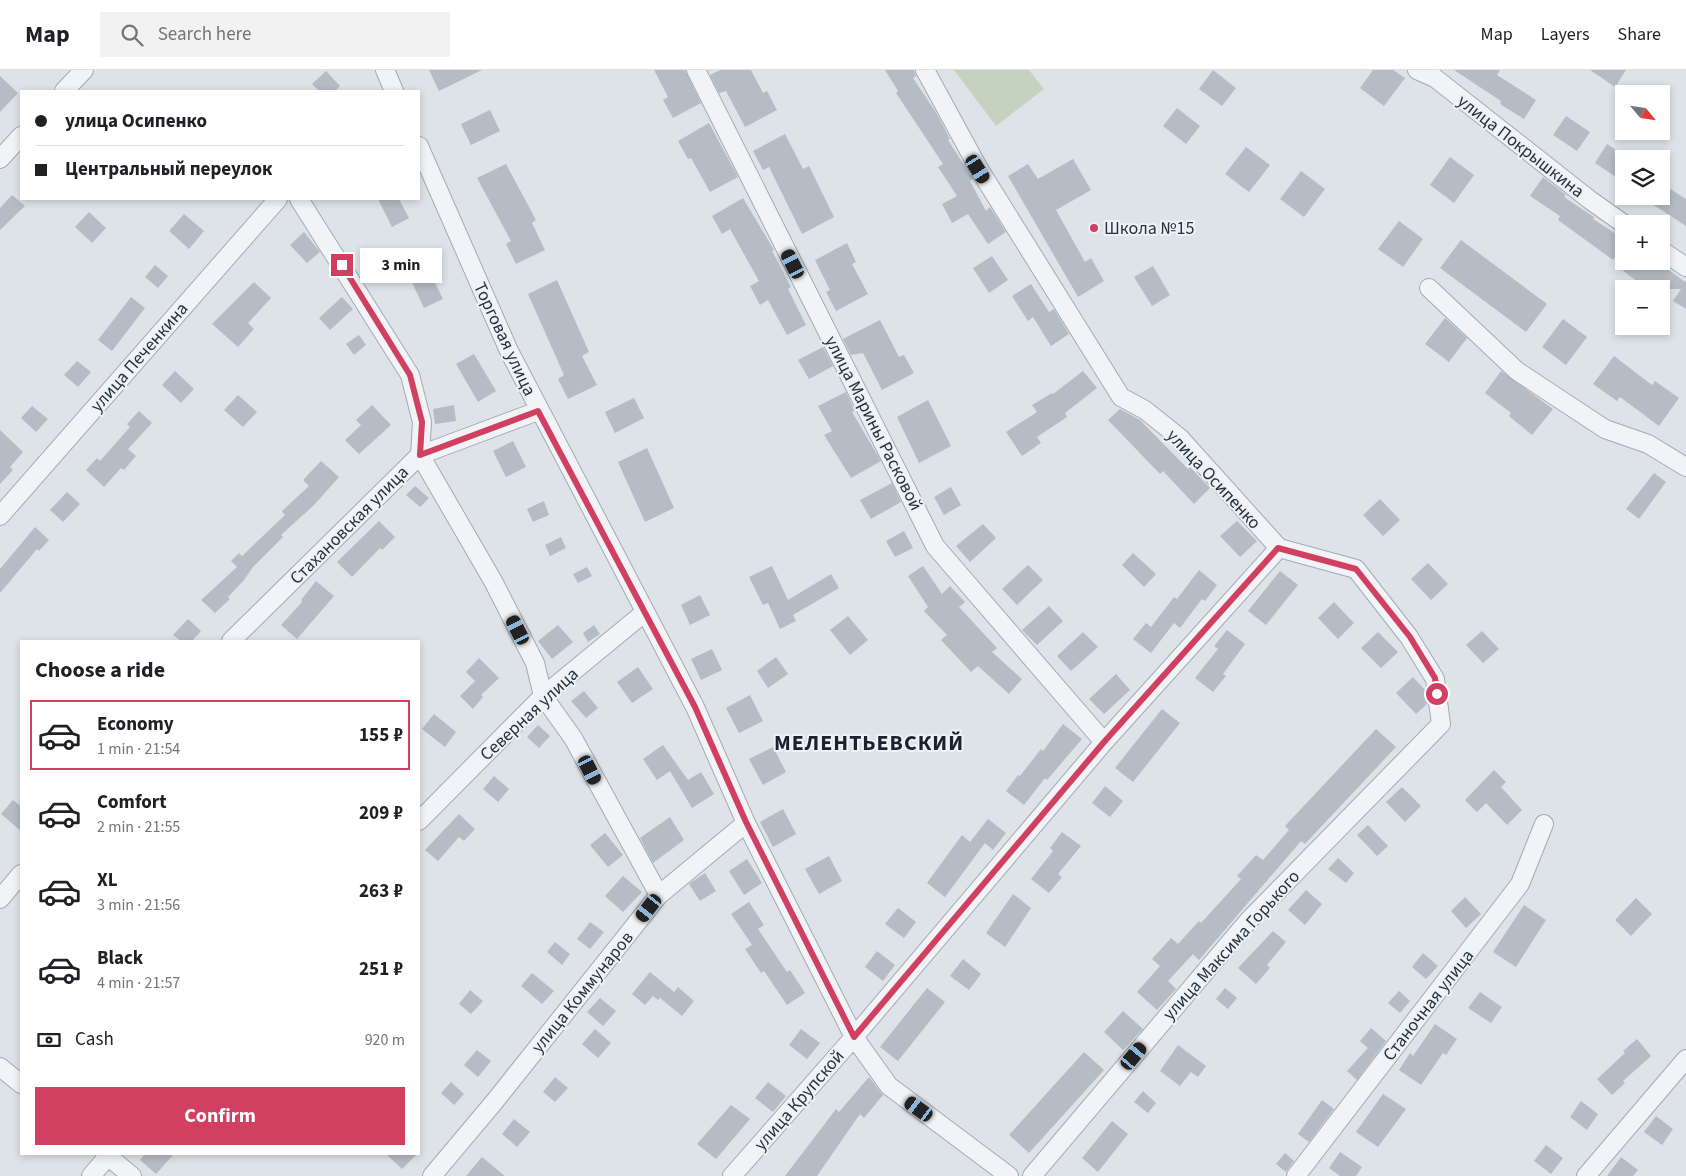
<!DOCTYPE html>
<html lang="en">
<head>
<meta charset="utf-8">
<style>
  :root { --surface:#fff; --page:#f2f2f2; --text:#202124; --muted:#757577; --line:#e0e0e0; --accent:#d14060 }
  body { margin:0; font-family:"Source Sans 3",sans-serif; background:var(--page); color:var(--text); height:100vh; display:flex; flex-direction:column; font-size:19px; white-space:nowrap }
  * { box-sizing:border-box; margin:0 }
  p { font-size:16px; color:var(--muted) }
  .icon { flex:none; width:28px; height:28px; fill:none; stroke:currentColor; stroke-width:2; stroke-linecap:round; stroke-linejoin:round }
  .map { position:relative; flex:1; overflow:hidden }
  .drawer { position:absolute; left:20px; top:570px; width:400px; height:515px; display:flex; flex-direction:column; background:var(--surface); border-radius:0px; box-shadow:0 2px 8px #0003 }
  .drawer>* { flex:none }
  .hud { position:absolute; left:20px; top:20px; width:400px; height:110px; border-radius:0px; box-shadow:0 2px 8px #0003; display:grid; align-content:center; height:110px; padding:0 15px; background:var(--surface) }
  .needle { width:32px; rotate:119deg }
  .fabs { position:absolute; left:1615px; top:15px; display:grid; gap:10px }
  .fabs a { display:grid; place-items:center; width:55px; height:55px; border-radius:0px; background:var(--surface); box-shadow:0 2px 8px #0003; font-size:25px }
  .end { position:absolute; width:22px; height:22px; margin:-11px; border:6px solid #d14060; background:#fff; box-shadow:0 0 0 2px #fff }
  .from { border-radius:50% }
  .bubble { position:absolute; height:35px; border-radius:0px; background:var(--surface); box-shadow:0 2px 8px #0003; font-size:16px; font-weight:700; line-height:35px; text-align:center }
  .car { position:absolute; width:15px; height:30px; margin:-15px -8px; border-radius:6px; box-shadow:0 0 4px 1px #0007; background:linear-gradient(#222 24%,#8ab4d8 0 40%,#222 0 76%,#8ab4d8 0 86%,#222 0) }
  .hud b { display:flex; align-items:center; gap:18px; height:48px; font-size:19px }
  .hud b+b { border-top:1px solid var(--line) }
  .hud i { width:12px; height:12px; background:var(--text) }
  ul { padding:0; list-style:none }
  li { display:flex; align-items:center; gap:15px; height:70px; margin:0 10px 8px; padding:0 5px; border:2px solid transparent; border-radius:0px }
  li div { flex:1 }
  li b { display:block; font-size:19px }
  li em { font-style:normal; font-weight:700 }
  li.on { border-color:var(--accent) }
  li>.icon { width:45px; height:45px; stroke-width:1.5 }
  h2 { padding:0 15px; font-size:22px; line-height:60px }
  .pay { display:flex; align-items:center; gap:12px; height:55px; padding:0 15px; font-size:19px }
  .pay p { margin-inline-start:auto }
  .primary-button { display:flex; gap:10px; margin-top:auto; padding:10px 15px }
  .primary-button a { flex:1; height:58px; border-radius:0px; background:var(--accent); color:#fff; font-size:20px; font-weight:700; line-height:58px; text-align:center }
  header { display:flex; align-items:center; gap:30px; box-sizing:border-box; height:70px; padding:0 25px; background:var(--surface); border-bottom:1px solid var(--line) }
  header strong { font-size:24px }
  nav { display:flex; gap:28px; margin-inline-start:auto; font-size:18px }
  .search { width:350px; height:45px; background:var(--page); display:flex; align-items:center; gap:12px; box-sizing:border-box; padding:0 18px; border-radius:0px; color:var(--muted); font-size:19px }
  .map>svg:first-child { display:block }
  .green { fill:#c5d2bf }
  .building { fill:#b5bcc5 }
  .lines { fill:none; stroke-linecap:round; stroke-linejoin:round }
  .minor-casing { stroke:#a3aab2; stroke-width:20 }
  .minor { stroke:#f1f3f6; stroke-width:18 }
  .route { stroke:#d14060; stroke-width:6 }
  .poi-dot { fill:#d14060; stroke:#eef2f6; stroke-width:2 }
  .labels { text-anchor:middle; stroke-width:4; stroke-linejoin:round; paint-order:stroke }
  .street-label { font-size:18px; fill:#27323f; stroke:#eef2f6 }
  .poi-label { font-size:18px; fill:#27323f; stroke:#eef2f6; text-anchor:start }
  .district-label { font-size:22px; font-weight:bold; letter-spacing:1px; fill:#192330; stroke:#eef2f6 }
</style>
</head>
<body>
<header>
<strong>Map</strong>
<div class="search"><svg class="icon" aria-label="search" viewBox="0 0 24 24"><circle cx="10" cy="10" r="6"/><path d="M15 15l6 6"/></svg>Search here</div>
<nav><a>Map</a><a>Layers</a><a>Share</a></nav>
</header>
<div class="map">
<svg width="1686" height="1106" viewBox="0 0 1686 1106">
  <rect width="100%" height="100%" fill="#dee3e8"/>
  <path class="green" d="M954 0H1029L1044 19 996 56Z"/>
  <path class="building" d="M429 0H482L439 21Z
    M654 0H685L701 33 673 48 663 30 668 27Z
    M720 0H751L763 23 767 21 777 40 745 57 726 21 719 23 710 5Z
    M885 0H914L916 6 913 8 937 44 950 69 948 70 973 109 970 111 986 141 990 137 1006 162 988 174 968 144 952 153 942 134 957 126 938 97 943 94 896 23 898 21Z
    M1213 0 1236 18 1222 36 1199 19Z
    M1373 0H1393L1405 8 1384 36 1360 18Z
    M1454 0H1500L1497 5 1536 30 1524 49 1500 34 1501 31Z
    M1590 0H1626L1615 17Z
    M326 1 340 16 335 21H319L312 14Z
    M0 6 18 23 0 42Z
    M1177 38 1200 56 1186 74 1163 56Z
    M490 40 500 61 471 75 461 54Z
    M1566 46 1590 62 1577 81 1553 65Z
    M709 53 738 107 710 122 691 88 688 89 678 71Z
    M785 64 803 99 809 96 834 147 802 164 769 97 763 100 753 81Z
    M1607 74 1630 89H1624V102L1619 109 1595 93Z
    M1246 77 1270 95 1249 122 1225 104Z
    M1450 87 1474 105 1454 133 1430 115Z
    M1073 89 1091 120 1056 140 1085 192 1091 188 1104 211 1078 227 1008 106 1028 94 1038 109Z
    M506 94 536 150 532 153 545 180 516 194 506 174 511 171 477 108Z
    M1301 101 1325 119 1304 147 1280 129Z
    M1543 107 1566 125 1564 127 1594 147 1593 149 1624 169V174L1613 190 1558 150 1560 146 1530 126Z
    M1661 113 1686 129V156L1640 126H1661Z
    M12 125 25 136 0 160V138Z
    M743 128 774 180 772 181 791 217 788 219 806 255 787 265 768 230 760 235 750 216 759 211 730 159 722 164 712 146Z
    M378 129H399L409 148 392 157Z
    M89 142 106 158 92 173 75 157Z
    M184 144 204 161 189 179 169 161Z
    M1399 151 1423 169 1403 197 1378 179Z
    M304 162 320 182 307 193 290 175Z
    M1461 170 1547 234 1526 262 1440 198Z
    M847 173 856 192 852 194 868 224 836 241 826 222 830 220 815 190Z
    M992 186 1008 210 989 223 973 198Z
    M1627 191H1657L1685 212 1686 210V239L1673 231 1681 219H1647L1621 199Z
    M155 195 168 206 158 218 145 207Z
    M426 195 443 229 424 238 408 204Z
    M1153 196 1170 225 1152 236 1134 207Z
    M557 210 589 282 582 286 597 315 568 329 558 309 564 305 528 224Z
    M254 212 271 228 248 253 254 259 238 277 212 254Z
    M1031 214 1049 242 1054 239 1069 264 1051 276 1033 247 1028 251 1012 226Z
    M131 227 145 238 112 281 98 270Z
    M342 227 353 239 330 260 319 248Z
    M1445 248 1467 268 1449 292 1425 274Z
    M1563 249 1587 267 1566 295 1542 277Z
    M880 250 899 287 904 285 914 303 882 320 863 283 851 285 843 269Z
    M359 265 366 275 354 285 346 274Z
    M823 277 833 296 809 309 798 290Z
    M474 284 496 321 478 332 456 294Z
    M1614 286 1652 315 1655 311 1679 328 1659 356 1620 327 1617 331 1593 314Z
    M77 291 91 302 78 317 64 305Z
    M175 301 194 319 181 333 162 315Z
    M1083 301 1097 318 1065 343 1067 347 1037 367 1041 373 1022 386 1006 362 1037 342 1032 335 1052 323 1053 324Z
    M1501 301 1553 339 1532 365 1509 346 1511 343 1485 323Z
    M846 322 855 341 852 342 881 391 851 408 824 365 832 361 818 336Z
    M238 325 257 342 243 357 224 340Z
    M634 328 644 348 615 363 605 342Z
    M928 330 951 376 919 393 897 347Z
    M372 335 391 355 359 384 345 370 361 355 356 350Z
    M454 335 456 351 435 354 433 339Z
    M32 336 48 349 36 362 21 348Z
    M1120 339 1140 350 1188 399 1190 397 1210 418 1194 434 1163 401 1160 404 1108 350Z
    M139 341 152 353 128 379 136 386 124 400 121 398 104 417 86 400 97 388 100 391 130 357 127 354Z
    M0 360 23 382 10 397 13 400 0 414Z
    M513 371 526 397 506 407 493 381Z
    M647 378 674 438 645 452 618 392Z
    M321 391 339 407 314 435 281 465 283 467 253 497 244 510 228 527 230 529 215 543 201 530 237 497 231 491 239 483 242 486 285 445 282 441 309 416 303 410Z
    M1654 403 1666 412 1639 449 1626 439Z
    M892 413 901 432 871 449 860 430Z
    M415 416 429 428 420 437 406 425Z
    M951 417 961 435 944 445 934 427Z
    M67 422 80 434 63 452 50 440Z
    M1380 429 1400 450 1383 466 1363 445Z
    M544 431 549 445 533 452 527 439Z
    M379 451 395 467 382 480 380 478 352 507 337 492Z
    M1237 451 1257 471 1240 487 1220 466Z
    M983 454 996 468 970 492 956 476Z
    M35 457 49 470 39 481 37 479 0 523V499Z
    M904 461 913 478 895 487 886 471Z
    M561 467 566 478 550 486 545 475Z
    M1133 483 1156 504 1144 517 1122 495Z
    M1428 493 1448 514 1431 530 1411 509Z
    M1028 495 1043 510 1017 535 1002 519Z
    M772 496 788 530 831 504 839 518 793 545 796 551 780 559 768 533 763 535 749 507Z
    M923 496 942 524 950 516 965 532 959 537 997 578 992 582 1022 609 1009 624 978 596 971 602 941 570 947 565 924 541 928 537 908 506Z
    M587 497 592 506 578 513 573 504Z
    M1199 500 1217 515 1205 531 1202 529 1180 558 1174 553 1151 583 1133 569 1146 553 1151 557 1174 527 1177 529Z
    M1280 501 1298 515 1266 555 1248 541Z
    M316 511 334 526 297 569 281 555 302 532 301 530Z
    M700 525 710 545 690 555 681 535Z
    M1334 532 1354 553 1338 569 1318 548Z
    M1049 536 1063 551 1037 575 1022 560Z
    M848 546 868 570 850 585 830 560Z
    M188 549 201 561 192 571H181L173 565Z
    M558 555 573 572 552 589 538 571Z
    M594 555 600 564 588 572 583 563Z
    M1227 560 1245 574 1223 604 1226 606 1213 622 1195 608 1218 579 1214 576Z
    M1482 561 1499 579 1483 593 1466 575Z
    M1083 562 1098 577 1071 601 1057 586Z
    M1378 562 1398 582 1381 598 1361 578Z
    M712 579 722 600 701 610 691 589Z
    M776 587 788 604 768 618 757 601Z
    M479 588 499 608 481 625 483 627 473 639 460 626 475 611 466 602Z
    M638 597 653 619 632 633 617 612Z
    M1116 604 1130 620 1104 644 1089 629Z
    M1413 607 1426 621 1428 633 1416 644 1396 623Z
    M584 621 598 638 586 648 571 631Z
    M750 625 763 651 739 663 726 638Z
    M1162 639 1180 653 1133 712 1115 698Z
    M434 644 456 662 445 677 422 659Z
    M1063 654 1082 669 1047 710 1045 708 1024 735 1006 721 1018 705 1020 706 1041 679 1043 681Z
    M538 655 550 666 539 678 527 667Z
    M1376 659 1396 677 1305 774 1301 771 1199 890 1193 884 1168 911 1176 919 1157 940 1137 922 1160 896 1152 889 1171 868 1178 874 1199 851 1201 853 1241 809 1237 806 1256 785 1263 790 1289 760 1285 756Z
    M663 675 688 710 701 702 714 724 692 738 670 701 657 710 643 689Z
    M773 677 786 702 763 715 749 689Z
    M1494 700 1506 712 1501 717 1522 740 1507 755 1486 733 1477 742 1465 730Z
    M494 706 509 719 498 732 483 719Z
    M1105 716 1123 731 1110 747 1092 733Z
    M1402 717 1421 736 1405 752 1386 732Z
    M13 730 21 736V761L1 744Z
    M783 739 796 764 773 777 760 752Z
    M459 744 475 759 464 771 459 767 438 791 425 780Z
    M670 747 684 770 653 793 640 768Z
    M988 749 1006 763 993 780 985 773 945 827 927 813 962 765 970 772Z
    M1368 755 1388 776 1377 786 1357 765Z
    M1062 762 1081 776 1058 804 1062 807 1049 823 1031 809 1053 781 1050 778Z
    M605 763 623 785 608 797 590 775Z
    M829 786 842 811 819 824 805 799Z
    M1338 788 1354 803 1346 813 1328 799Z
    M747 789 762 813 744 825 729 801Z
    M705 803 716 821 700 831 689 814Z
    M623 806 642 822 623 842 605 826Z
    M1306 820 1322 834 1305 855 1288 840Z
    M1013 824 1031 838 1005 877 986 863Z
    M1465 827 1481 844 1466 858 1451 841Z
    M1636 828 1652 844 1631 866 1615 850Z
    M749 832 764 855 758 859 787 902 790 900 805 923 787 935 764 901 761 903 745 879 752 875 731 844Z
    M1524 835 1546 850 1516 897 1493 882Z
    M898 838 916 852 904 868 885 854Z
    M590 852 604 862 590 879 577 869Z
    M1273 861 1286 872 1267 895 1270 898 1256 914 1238 898Z
    M555 872 570 884 562 895 547 882Z
    M877 881 895 895 883 911 865 897Z
    M1423 883 1438 896 1426 909 1412 897Z
    M963 889 981 904 969 920 950 906Z
    M650 902 674 922 678 917 694 931 682 946 660 928 658 930 653 926 645 935 632 924Z
    M532 903 554 921 542 934 521 916Z
    M927 918 945 932 898 991 880 977Z
    M1225 918 1237 928 1228 939 1216 929Z
    M470 920 483 931 471 944 459 934Z
    M1399 921 1410 931 1400 943 1388 933Z
    M1480 922 1502 937 1491 953 1468 938Z
    M600 928 616 941 603 956 587 942Z
    M1123 941 1143 959 1123 980 1104 962Z
    M1435 954 1457 969 1446 985 1443 983 1421 1015 1399 1000 1410 983 1413 986Z
    M1371 958 1386 971 1357 1010 1347 1001 1368 978 1360 971Z
    M595 959 611 973 598 988 582 974Z
    M801 959 820 973 807 989 789 975Z
    M1637 969 1651 986 1623 1011 1625 1013 1612 1025 1597 1009 1625 983 1623 981Z
    M1178 975 1206 996 1198 1007 1191 1002 1180 1016 1160 1001Z
    M477 980 491 991 478 1007 464 995Z
    M1084 982 1104 1000 1029 1083 1009 1065Z
    M555 1007 568 1018 555 1032 543 1022Z
    M869 1007 883 1025 864 1048 860 1044 817 1106H785L836 1039 839 1042Z
    M451 1012 464 1024 454 1035 441 1023Z
    M768 1012 786 1026 773 1042 755 1028Z
    M1143 1021 1156 1033 1148 1043 1134 1032Z
    M1383 1024 1406 1039 1378 1077 1356 1062Z
    M1322 1030 1334 1039 1309 1072 1298 1064Z
    M1581 1031 1598 1044 1587 1060 1570 1047Z
    M731 1035 750 1049 716 1089 697 1074Z
    M1656 1046 1673 1059 1662 1075 1644 1062Z
    M514 1049 530 1062 517 1077 502 1064Z
    M1112 1051 1128 1064 1098 1102 1082 1088Z
    M1546 1075 1563 1088 1551 1104 1534 1091Z
    M1340 1082 1362 1097 1356 1106H1340L1329 1098Z
    M1285 1083 1294 1091 1286 1102 1276 1094Z
    M145 1084H174L156 1104 140 1090Z
    M386 1084H417L402 1099Z
    M482 1087 505 1106H466Z
    M1621 1087 1638 1100 1633 1106H1607Z"/>
  <g class="lines">
    <defs>
      <path id="minor" d="M385 0 394 21
        M696 0 935 476 1104 672
        M925 0 979 99 1121 327 1145 340 1180 368 1279 478 1356 499 1409 567 1435 609 1441 654 1249 850 1032 1106
        M1417 0 1435 8 1590 130 1624 154
        M64 21 84 0
        M419 76 509 281 695 637 746 753 854 967 889 1016 1009 1106
        M0 89 21 66
        M299 129 410 305 422 352 420 385 493 511 535 593 543 626 573 668 659 825
        M1661 180 1686 197
        M1429 218 1517 301 1605 359 1648 374 1686 397
        M0 446 278 129
        M231 571 420 385 538 341
        M419 751 543 626 644 543
        M0 829 21 804
        M0 997 21 1014
        M105 1084 132 1106
        M91 1106 110 1084
        M432 1106 495 1031 659 825 746 753
        M732 1106 854 967 1104 672 1279 478
        M1296 1106 1520 814 1544 754
        M1586 1106 1686 989"/>
    </defs>
    <use href="#minor" class="minor-casing"/>
    <use href="#minor" class="minor"/>
  </g>
  <g class="lines">
    <path class="route" d="M342 195 410 305 422 352 420 385 538 341 695 637 746 752 854 967 1104 672 1278 478 1356 499 1410 567 1435 608 1437 624"/>
  </g>
  <circle class="poi-dot" cx="1094" cy="158" r="5"/>
  <g class="labels">
    <g class="street-label">
      <text transform="translate(1521 76) rotate(38)" y="6">улица Покрышкина</text>
      <text transform="translate(505 269) rotate(65)" y="6">Торговая улица</text>
      <text transform="translate(139 287) rotate(-49)" y="6">улица Печенкина</text>
      <text transform="translate(874 353) rotate(63)" y="6">улица Марины Расковой</text>
      <text transform="translate(1214 409) rotate(47)" y="6">улица Осипенко</text>
      <text transform="translate(349 455) rotate(-45)" y="6">Стахановская улица</text>
      <text transform="translate(529 644) rotate(-43)" y="6">Северная улица</text>
      <text transform="translate(1231 875) rotate(-48)" y="6">улица Максима Горького</text>
      <text transform="translate(582 922) rotate(-51)" y="6">улица Коммунаров</text>
      <text transform="translate(1428 935) rotate(-52)" y="6">Станочная улица</text>
      <text transform="translate(799 1030) rotate(-49)" y="6">улица Крупской</text>
    </g>
    <g class="poi-label">
      <text x="1104" y="164">Школа №15</text>
    </g>
    <g class="district-label">
      <text x="869" y="680">МЕЛЕНТЬЕВСКИЙ</text>
    </g>
  </g>
</svg>
<div class="fabs">
<a><svg class="needle" viewBox="-14 -14 28 28"><path d="M0-13l5 13h-10z" fill="#e53935"/><path d="M0 13l5-13h-10z" fill="#757577"/></svg></a>
<a><svg class="icon" aria-label="layers" viewBox="0 0 24 24"><path d="M12 4l9 5-9 5-9-5zM3 14l9 5 9-5"/></svg></a>
<a>+</a>
<a>−</a>
</div>
<i class="end from" style="left:1437px;top:624px"></i>
<i class="end" style="left:342px;top:195px"></i>
<div class="bubble" style="left:360px;top:178px;width:82px">3 min</div>
<i class="car" style="left:978px;top:99px;rotate:148deg"></i>
<i class="car" style="left:793px;top:194px;rotate:333deg"></i>
<i class="car" style="left:518px;top:560px;rotate:333deg"></i>
<i class="car" style="left:590px;top:700px;rotate:153deg"></i>
<i class="car" style="left:649px;top:838px;rotate:218deg"></i>
<i class="car" style="left:1134px;top:986px;rotate:40deg"></i>
<i class="car" style="left:919px;top:1039px;rotate:306deg"></i>
<div class="hud">
<b><i class="from"></i>улица Осипенко</b>
<b><i></i>Центральный переулок</b>
</div>
<section class="drawer">
<h2>Choose a ride</h2>
<ul>
<li class="on"><svg class="icon" aria-label="car" viewBox="0 0 24 24"><path d="M5 17H2v-5l4-1 3-4h7l3 4 3 1v5h-3M9 17h6M6 11h13"/><circle cx="7" cy="17" r="2"/><circle cx="17" cy="17" r="2"/></svg><div><b>Economy</b><p>1 min · 21:54</p></div><em>155 ₽</em></li>
<li><svg class="icon" aria-label="car" viewBox="0 0 24 24"><path d="M5 17H2v-5l4-1 3-4h7l3 4 3 1v5h-3M9 17h6M6 11h13"/><circle cx="7" cy="17" r="2"/><circle cx="17" cy="17" r="2"/></svg><div><b>Comfort</b><p>2 min · 21:55</p></div><em>209 ₽</em></li>
<li><svg class="icon" aria-label="car" viewBox="0 0 24 24"><path d="M5 17H2v-5l4-1 3-4h7l3 4 3 1v5h-3M9 17h6M6 11h13"/><circle cx="7" cy="17" r="2"/><circle cx="17" cy="17" r="2"/></svg><div><b>XL</b><p>3 min · 21:56</p></div><em>263 ₽</em></li>
<li><svg class="icon" aria-label="car" viewBox="0 0 24 24"><path d="M5 17H2v-5l4-1 3-4h7l3 4 3 1v5h-3M9 17h6M6 11h13"/><circle cx="7" cy="17" r="2"/><circle cx="17" cy="17" r="2"/></svg><div><b>Black</b><p>4 min · 21:57</p></div><em>251 ₽</em></li>
</ul>
<div class="pay"><svg class="icon" aria-label="cash" viewBox="0 0 24 24"><path d="M3 7h18v10H3z"/><circle cx="12" cy="12" r="2"/></svg>Cash<p>920 m</p></div>
<div class="primary-button"><a>Confirm</a></div>
</section>
</div>
</body>
</html>
